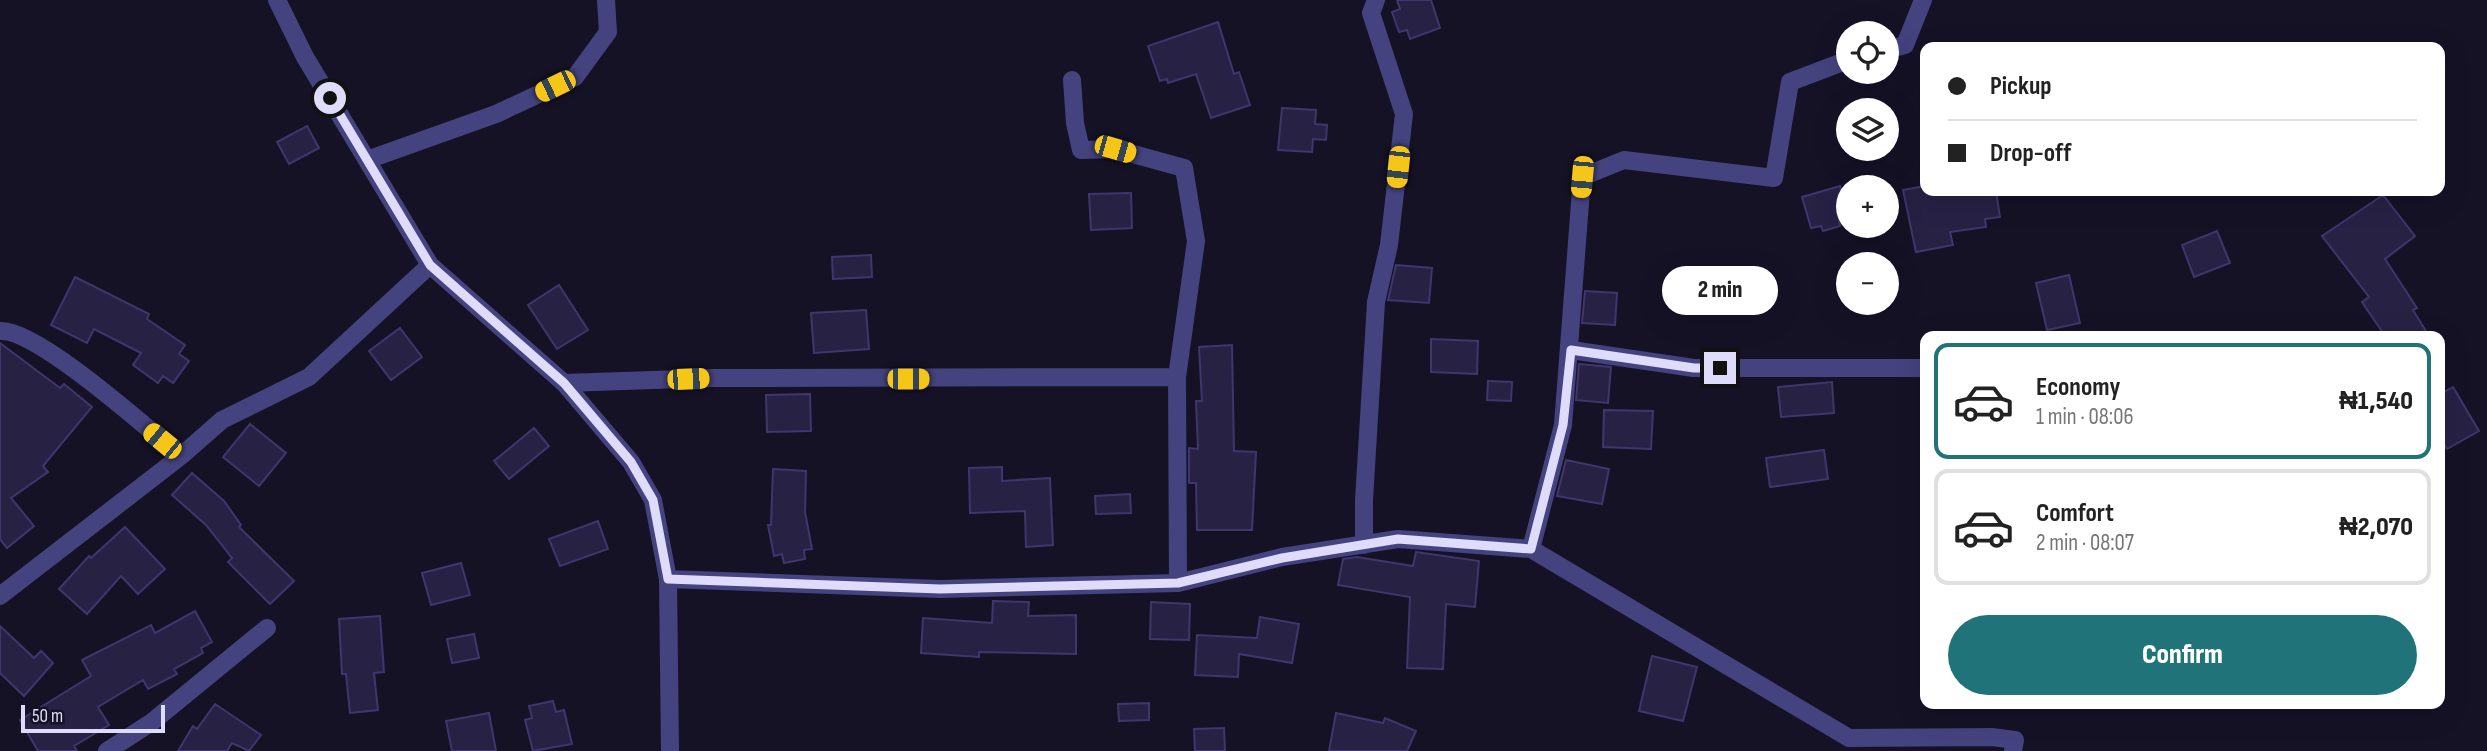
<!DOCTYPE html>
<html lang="en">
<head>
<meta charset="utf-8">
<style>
  :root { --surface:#fff; --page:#f6f6f6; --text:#222; --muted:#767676; --line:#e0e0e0; --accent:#207379 }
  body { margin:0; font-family:"Sofia Sans Condensed",sans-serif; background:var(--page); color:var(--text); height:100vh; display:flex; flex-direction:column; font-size:26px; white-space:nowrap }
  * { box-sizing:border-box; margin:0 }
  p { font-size:23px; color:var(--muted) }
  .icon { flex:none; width:38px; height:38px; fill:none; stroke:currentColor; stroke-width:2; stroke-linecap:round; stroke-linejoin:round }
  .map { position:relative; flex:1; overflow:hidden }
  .side { position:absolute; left:1920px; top:331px; width:525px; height:378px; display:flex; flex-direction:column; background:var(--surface); border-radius:14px; box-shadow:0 7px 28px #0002 }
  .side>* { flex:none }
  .hud { position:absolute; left:1920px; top:42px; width:525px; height:154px; border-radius:14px; box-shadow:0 7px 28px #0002; display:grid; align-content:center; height:154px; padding:0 28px; background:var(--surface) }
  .buttons { position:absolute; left:1836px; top:21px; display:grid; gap:14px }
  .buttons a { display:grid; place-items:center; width:63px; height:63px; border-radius:50%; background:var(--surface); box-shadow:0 7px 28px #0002; font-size:35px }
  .scale { position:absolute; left:21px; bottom:18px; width:144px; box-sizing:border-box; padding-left:7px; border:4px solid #dedbfb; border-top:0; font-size:19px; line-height:24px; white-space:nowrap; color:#dedbfb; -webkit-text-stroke:5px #151226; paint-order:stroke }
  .end { position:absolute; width:32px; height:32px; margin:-16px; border:9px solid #dedbfb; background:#111; box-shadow:0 0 0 4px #111 }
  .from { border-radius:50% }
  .bubble { position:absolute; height:49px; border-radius:24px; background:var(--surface); box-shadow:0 7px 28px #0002; font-size:23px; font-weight:800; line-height:49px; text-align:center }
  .car { position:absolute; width:21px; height:42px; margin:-21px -10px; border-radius:9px; box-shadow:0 0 5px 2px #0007; background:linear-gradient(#f5c518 24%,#345 0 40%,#f5c518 0 76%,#345 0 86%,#f5c518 0) }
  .hud b { display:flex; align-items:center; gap:24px; height:66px; font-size:26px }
  .hud b+b { border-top:2px solid var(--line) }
  .hud i { width:18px; height:18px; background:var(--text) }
  ul { padding:12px 0 0; list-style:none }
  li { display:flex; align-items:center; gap:21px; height:116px; margin:0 14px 10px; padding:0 14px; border:4px solid var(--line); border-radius:14px }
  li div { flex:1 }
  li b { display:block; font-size:26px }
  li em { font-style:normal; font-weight:800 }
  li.active { border-color:var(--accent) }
  li>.icon { width:63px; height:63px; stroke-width:1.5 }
  .button { display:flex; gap:14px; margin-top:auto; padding:14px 28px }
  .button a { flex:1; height:80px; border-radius:42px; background:var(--accent); color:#fff; font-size:28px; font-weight:800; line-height:80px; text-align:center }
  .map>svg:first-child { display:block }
  .building { fill:#272144; stroke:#3f366d; stroke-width:2 }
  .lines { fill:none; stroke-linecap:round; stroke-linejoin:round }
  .minor { stroke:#44437f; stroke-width:18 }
  .route { stroke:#dedbfb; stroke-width:9 }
</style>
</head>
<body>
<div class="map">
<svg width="2487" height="751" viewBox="0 0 2487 751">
  <rect width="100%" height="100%" fill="#151226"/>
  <path class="building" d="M1397 0H1431L1440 28 1410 39 1407 30 1399 32 1392 12 1400 9Z
    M1218 22 1234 74 1239 72 1250 105 1211 118 1196 74 1168 83 1167 79 1160 81 1148 46Z
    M1282 108 1316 110 1315 124 1327 125 1326 140 1313 139 1312 152 1278 150Z
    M307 126 319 148 289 164 277 142Z
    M1840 186 1848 219 1839 221 1840 226 1823 231 1821 226 1811 228 1802 197Z
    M1925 186V191L1942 193 1996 191 2000 217 1985 219 1986 227 1950 232 1953 245 1916 252 1903 190Z
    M1131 193 1132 228 1091 230 1089 194Z
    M2383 195 2415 236 2385 259 2417 308 2413 310 2429 336H2385L2362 302 2369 297 2322 236Z
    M2217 231 2230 263 2194 277 2182 245Z
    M871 255 872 277 833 279 832 257Z
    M1396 265 1432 268 1429 303 1388 300Z
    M2069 275 2080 323 2047 330 2036 283Z
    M75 277 149 314 147 319 185 345 179 354 189 361 173 383 163 376 158 383 133 365 141 353 94 329 87 343 51 325Z
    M559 285 588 330 557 349 528 305Z
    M1585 291 1617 293 1615 325 1582 323Z
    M866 310 869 349 814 353 811 313Z
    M400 328 422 357 391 380 369 351Z
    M1431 339 1478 341 1477 374 1431 372Z
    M0 343 60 388 64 384 92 407 43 466 48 472 11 498 34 526 7 548 0 539Z
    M1232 345 1234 451 1256 452 1252 530H1197L1196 483H1189V448L1198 449 1196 401H1202L1199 347Z
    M1579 364 1611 367 1608 403 1576 400Z
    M1488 381 1512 382 1511 401 1487 400Z
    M1832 382 1834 413 1781 417 1778 387Z
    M2453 387 2479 431 2447 449 2440 437V394Z
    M810 394 811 431 767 432 766 395Z
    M1604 410 1653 411 1651 449 1603 447Z
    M250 424 286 453 259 486 223 457Z
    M534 428 549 446 509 479 494 461Z
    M1824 450 1828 479 1770 487 1766 458Z
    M1566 460 1609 469 1602 504 1557 496Z
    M1002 467V481L1050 478 1053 545 1026 547 1025 511 970 513 969 468Z
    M773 469 806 471 805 512 812 549 804 550 805 559 784 563 782 554 774 556 768 525H771Z
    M192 473 224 501 241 525 239 527 294 581 270 604 228 562 232 558 206 525 172 495Z
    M1130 494 1131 513 1096 514 1095 496Z
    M598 521 608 549 560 566 549 539Z
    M125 527 165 569 138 594 121 576 87 614 59 589 89 556 91 558Z
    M1416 552 1479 561 1475 607 1446 604 1443 669 1407 668 1410 597 1338 585 1343 559 1357 557 1413 566Z
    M461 563 470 595 431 605 422 573Z
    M993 601 1029 602 1028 616 1076 615V654L979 652V657L921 653 923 618 992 623Z
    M1151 602 1190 604 1189 640 1150 639Z
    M195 611 212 642 201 648 203 653 174 669 177 674 148 689 143 680 98 707 109 725 74 746 77 751H38L20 720 91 676 82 660 151 625 155 633Z
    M380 616 384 672 374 673 378 710 350 713 346 674H342L339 619Z
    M1260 617 1299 624 1292 663 1239 654 1238 677 1195 675 1197 635 1257 638Z
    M0 626 34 658 41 651 53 663 24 696 0 673Z
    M474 634 479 658 452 663 447 639Z
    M1652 656 1697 667 1683 721 1639 711Z
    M553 701 556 712 564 710 572 744 533 751 525 720 532 718 529 706Z
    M1149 703V720L1119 721 1118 704Z
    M215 704 261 735 249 751 232 743 227 751H178L193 726 197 729Z
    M489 713 496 751H452L446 721Z
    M1336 713 1383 723 1385 718 1416 731 1407 751H1329Z
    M1224 728 1225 751H1195L1194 729Z"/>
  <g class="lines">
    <path class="minor" d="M277 0 305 57 430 265 564 383 631 462 653 500 668 579 670 751
      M1886 50 1905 45 1923 0
      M1072 80 1075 123 1081 150 1115 149 1184 168 1196 241 1177 377 1178 583
      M367 160 496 114 575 77 608 32 606 0
      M0 331C36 328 148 429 181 456
      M1571 350 1694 368H1925
      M564 383 712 378 1177 377
      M1364 545V500L1376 302 1389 245 1404 114 1371 13 1376 0
      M1531 549 1563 425 1582 177 1624 160 1774 178 1790 82 1848 60
      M668 579 940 589 1178 583 1282 557 1398 539 1531 549 1849 738 1992 737 2015 740 2013 751
      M0 596 181 456 222 420 309 377 430 265
      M107 751 152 722 267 628"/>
  </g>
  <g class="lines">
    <path class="route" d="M330 98 430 265 564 383 631 462 653 500 668 579 940 589 1178 583 1282 558 1398 539 1531 549 1563 425 1571 350 1694 368H1720"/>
  </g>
</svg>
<div class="buttons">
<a><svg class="icon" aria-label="locate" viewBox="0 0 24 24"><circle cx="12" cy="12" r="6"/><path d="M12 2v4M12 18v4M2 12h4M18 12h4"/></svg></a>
<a><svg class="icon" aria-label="layers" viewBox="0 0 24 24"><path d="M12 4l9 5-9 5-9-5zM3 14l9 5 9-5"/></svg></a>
<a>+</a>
<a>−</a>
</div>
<div class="scale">50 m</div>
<i class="end from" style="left:330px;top:98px"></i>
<i class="end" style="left:1720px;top:368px"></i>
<div class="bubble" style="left:1662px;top:266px;width:116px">2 min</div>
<i class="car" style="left:555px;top:86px;rotate:244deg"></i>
<i class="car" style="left:1115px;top:149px;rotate:106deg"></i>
<i class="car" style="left:1398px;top:167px;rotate:186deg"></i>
<i class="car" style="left:1582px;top:177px;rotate:185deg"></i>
<i class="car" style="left:688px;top:379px;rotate:88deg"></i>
<i class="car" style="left:908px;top:379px;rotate:90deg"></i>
<i class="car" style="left:162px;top:441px;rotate:309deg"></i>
<div class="hud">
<b><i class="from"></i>Pickup</b>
<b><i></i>Drop-off</b>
</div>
<section class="side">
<ul>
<li class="active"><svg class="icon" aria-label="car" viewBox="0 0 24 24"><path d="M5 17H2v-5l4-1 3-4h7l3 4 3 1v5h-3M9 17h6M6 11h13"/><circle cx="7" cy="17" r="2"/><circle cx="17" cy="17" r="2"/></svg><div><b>Economy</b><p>1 min · 08:06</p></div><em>₦1,540</em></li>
<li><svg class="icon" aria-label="car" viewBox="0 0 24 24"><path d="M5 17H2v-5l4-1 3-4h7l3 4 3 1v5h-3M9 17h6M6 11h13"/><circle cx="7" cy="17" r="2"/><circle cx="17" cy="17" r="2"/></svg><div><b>Comfort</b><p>2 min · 08:07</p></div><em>₦2,070</em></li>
</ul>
<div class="button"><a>Confirm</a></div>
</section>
</div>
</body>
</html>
